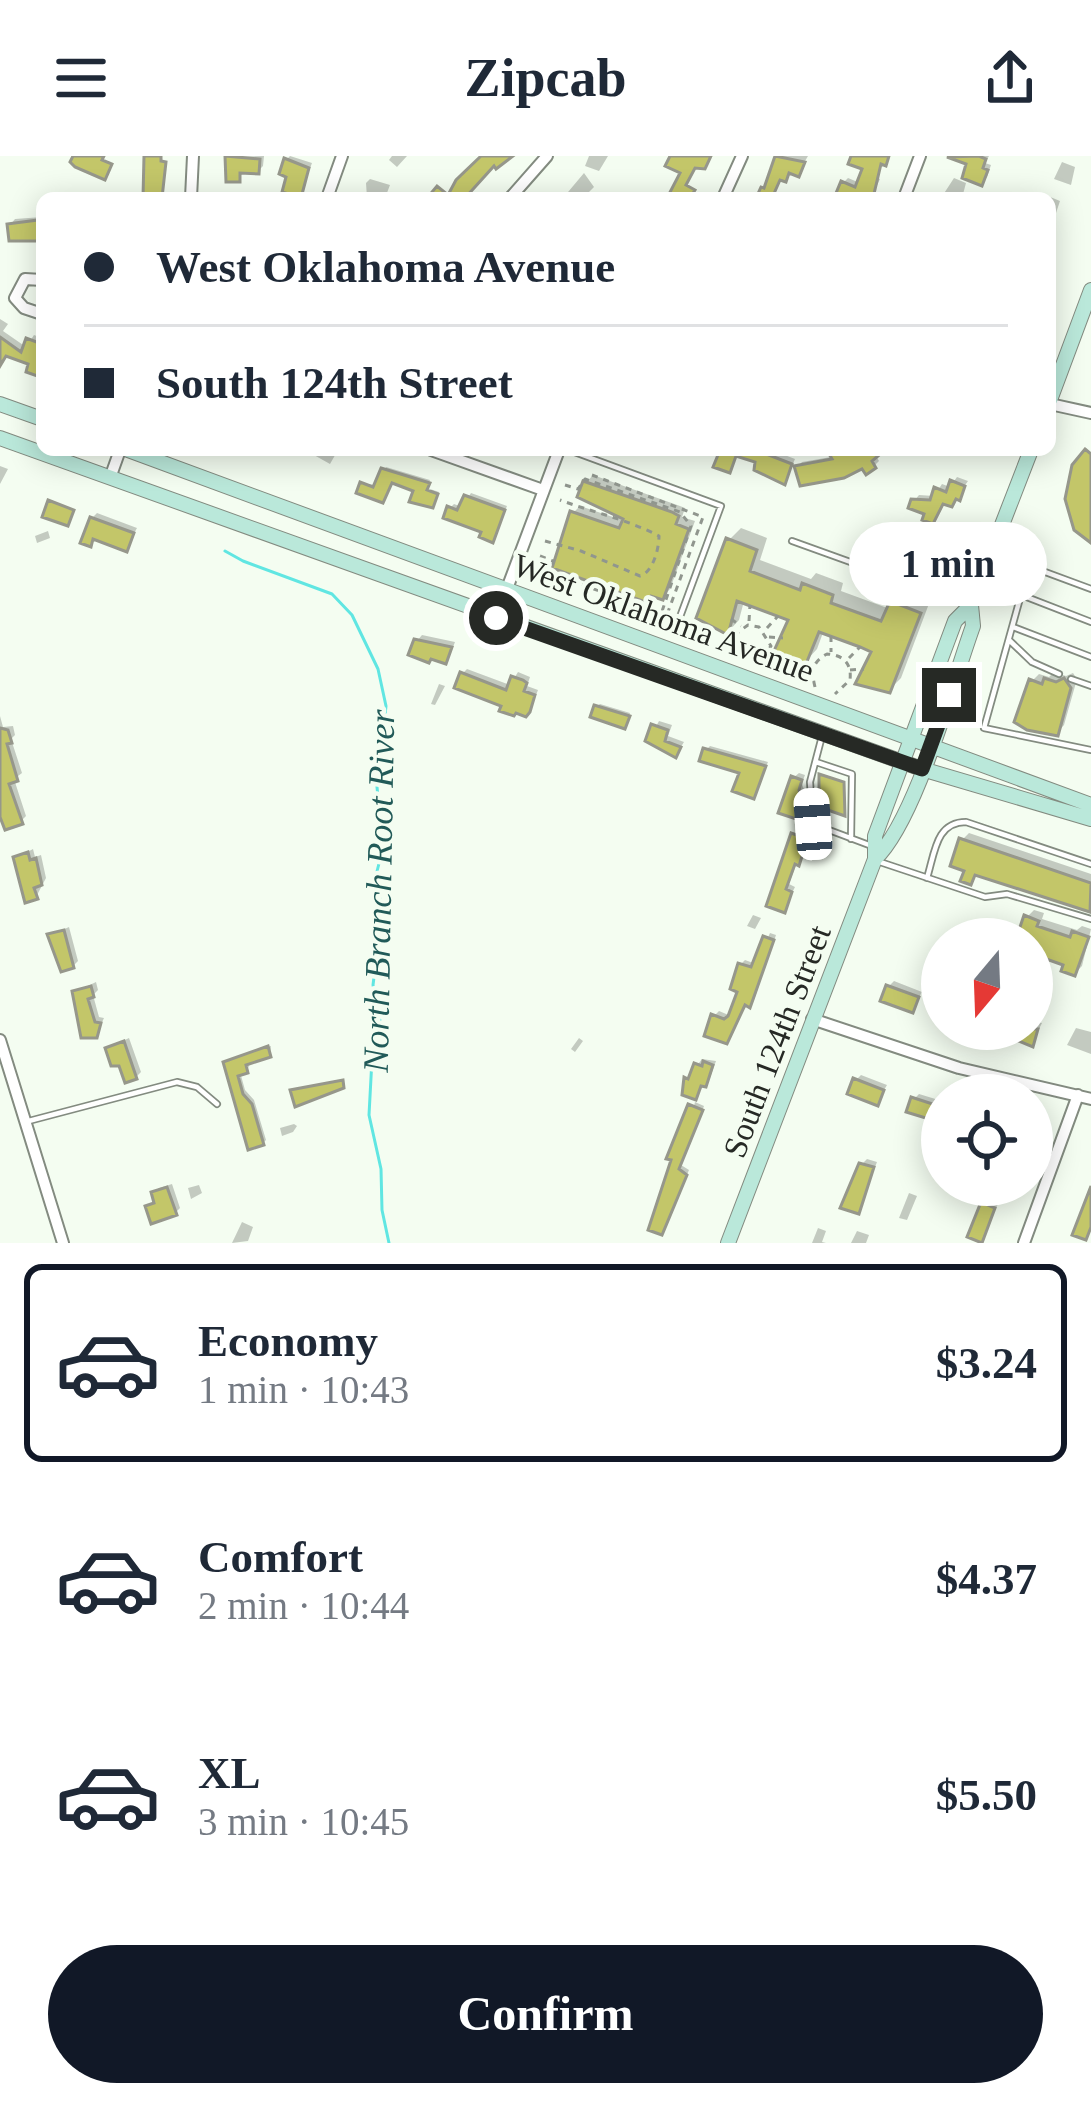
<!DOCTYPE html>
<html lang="en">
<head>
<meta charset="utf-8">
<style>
  :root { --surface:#fff; --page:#f2f2f3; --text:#1f2937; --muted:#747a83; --line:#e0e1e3; --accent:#111827 }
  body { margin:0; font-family:"Times New Roman",serif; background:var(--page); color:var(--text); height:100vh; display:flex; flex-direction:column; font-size:45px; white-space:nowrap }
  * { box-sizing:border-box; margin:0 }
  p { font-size:39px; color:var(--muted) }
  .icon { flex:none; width:66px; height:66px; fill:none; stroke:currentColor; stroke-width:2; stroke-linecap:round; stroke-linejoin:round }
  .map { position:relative; height:1087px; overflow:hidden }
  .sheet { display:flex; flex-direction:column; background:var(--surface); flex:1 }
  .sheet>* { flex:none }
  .top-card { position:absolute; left:36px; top:36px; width:1020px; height:264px; border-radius:18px; box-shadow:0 6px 30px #0003; display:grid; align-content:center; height:264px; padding:0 48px; background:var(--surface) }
  .needle { width:78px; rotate:199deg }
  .tools { position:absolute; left:921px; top:762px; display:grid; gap:24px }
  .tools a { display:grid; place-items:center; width:132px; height:132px; border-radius:50%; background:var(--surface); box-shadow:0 6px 30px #0003; font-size:60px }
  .end { position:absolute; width:54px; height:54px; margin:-27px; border:15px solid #262925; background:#fff; box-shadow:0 0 0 6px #fff }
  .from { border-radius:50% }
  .bubble { position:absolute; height:84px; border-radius:42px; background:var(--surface); box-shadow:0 6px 30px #0003; font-size:39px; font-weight:600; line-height:84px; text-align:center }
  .car { position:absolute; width:36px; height:72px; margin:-36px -18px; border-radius:15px; box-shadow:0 0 9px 3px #0007; background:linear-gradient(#fff 24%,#345 0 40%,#fff 0 76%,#345 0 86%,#fff 0) }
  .top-card b { display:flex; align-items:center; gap:42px; height:114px; font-size:45px }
  .top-card b+b { border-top:3px solid var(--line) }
  .top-card i { width:30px; height:30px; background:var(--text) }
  ul { padding:21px 0 0; list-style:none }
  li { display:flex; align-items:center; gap:36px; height:198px; margin:0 24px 18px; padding:0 24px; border:6px solid transparent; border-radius:18px }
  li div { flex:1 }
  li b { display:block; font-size:45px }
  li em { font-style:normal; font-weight:600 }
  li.on { border-color:var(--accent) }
  li>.icon { width:108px; height:108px; stroke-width:1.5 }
  .cta { display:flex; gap:24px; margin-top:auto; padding:24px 48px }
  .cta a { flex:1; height:138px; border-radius:72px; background:var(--accent); color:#fff; font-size:48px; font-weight:600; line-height:138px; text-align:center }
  header { display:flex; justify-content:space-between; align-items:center; height:156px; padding:0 48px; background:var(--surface); font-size:54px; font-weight:600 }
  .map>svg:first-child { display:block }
  .shadow { fill:#0003 }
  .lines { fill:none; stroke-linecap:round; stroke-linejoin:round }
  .stream { stroke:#60e6e2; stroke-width:3 }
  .building { fill:#c3c669; stroke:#96978b; stroke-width:3 }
  .lane-casing { stroke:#838b80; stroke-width:8 }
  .street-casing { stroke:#838b80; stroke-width:14 }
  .secondary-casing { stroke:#838b80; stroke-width:16 }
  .path { stroke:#90968e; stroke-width:3; stroke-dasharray:6 6; stroke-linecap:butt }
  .lane { stroke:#fff; stroke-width:4.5 }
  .street { stroke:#fff; stroke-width:10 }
  .secondary { stroke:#bae8da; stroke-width:14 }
  .route { stroke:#262925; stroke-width:15 }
  .labels { text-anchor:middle; stroke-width:9; stroke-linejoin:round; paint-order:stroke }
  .street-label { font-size:33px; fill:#262925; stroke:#f4fdf1 }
  .water-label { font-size:36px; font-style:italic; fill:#215a58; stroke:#f4fdf1 }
</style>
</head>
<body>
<header><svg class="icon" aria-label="menu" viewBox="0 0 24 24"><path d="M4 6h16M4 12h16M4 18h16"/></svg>Zipcab<svg class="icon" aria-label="share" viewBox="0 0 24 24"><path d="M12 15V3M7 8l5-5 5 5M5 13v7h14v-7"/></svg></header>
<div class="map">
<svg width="1091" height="1087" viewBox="0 0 1091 1087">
  <rect width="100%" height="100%" fill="#f4fdf1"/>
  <path class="shadow" d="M264 0 263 10 258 15 244 14 239 23 228 1Z
    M290 0 312 7 300 39 286 4Z
    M392 0H407L397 11 389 4Z
    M589 0H608L599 15 585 10Z
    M778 0H808L798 17 791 14 782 21 772 42H759L769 27Z
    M854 0H890L883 5 877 22 880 23 871 42H843V27L848 22 860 27 866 11Z
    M954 0H989L985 7 991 9 987 21 982 26 970 6Z
    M1062 6 1075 11 1071 29 1054 23Z
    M584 17 594 31 583 42H563Z
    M954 22 966 27 962 42H941Z
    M370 23 390 29 385 42H367L366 27Z
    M1043 38 1060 45 1050 75V42H1039Z
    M42 61 40 82 10 69 15 63Z
    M0 163 8 168 3 175 26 191 34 179 42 182 39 217 32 206 7 197 0 202Z
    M280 294H299L294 299 279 297Z
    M305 294H338L330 308Z
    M712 294H772L795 303 785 326 758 304 738 297 729 314 722 298Z
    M838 294H873L879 305 874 310 797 311 802 306 831 301Z
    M0 310 8 313 0 328Z
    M386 311 430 324 427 332 439 336 435 346 393 324 385 341 362 328 377 329Z
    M593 319 680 350 685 352 682 361 695 365 670 433 663 441 654 437 647 444 573 357 580 350 619 363 621 359 586 327Z
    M957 321 968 325 952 348 944 345 928 357 914 345 919 339 934 340 942 328 950 331Z
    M471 337 507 350 493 383 450 352 454 348 462 351Z
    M97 357 137 372 126 392 96 381 90 387 92 362Z
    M741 372 767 382 760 404 811 423 816 417 843 427 841 435 890 453 904 435 930 445 901 522 889 534 875 494 824 474 817 493 806 505 793 463 744 445 739 464 728 476 729 384Z
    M48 375 50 382 37 387 35 380Z
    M938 381 945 384 932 411 913 390 918 385 932 390Z
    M422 479 455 486 450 499 445 504 417 485Z
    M467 513 510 529 518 516 530 521 527 530 538 534 531 552 505 548 462 518Z
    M1054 516 1066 520 1073 517 1077 523 1064 569 1057 577 1032 525 1039 518 1049 521Z
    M439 528 445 530 435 549 431 548Z
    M600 548 630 557 627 567 597 550Z
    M0 560 3 571 13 570 15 579 11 583 22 617 14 623 26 660 21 665 0 651Z
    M659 565 672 569 668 580 684 586 676 599 649 584Z
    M710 590 768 606 753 639 742 615 706 594Z
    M799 617 805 619 802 627 808 651 801 662 793 622Z
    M798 673 816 680 819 693 815 698 806 694 797 706 789 728 795 731 784 753 770 748Z
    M969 677 1091 718V750L979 717 970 725 962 684Z
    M33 693 35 701 41 699 46 722 36 741 16 702Z
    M1034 754 1044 757 1042 763 1077 774 1082 770 1091 773 1082 810 1075 817 1067 807 1032 795V783H1019L1027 761Z
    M753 759 761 762 755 773 747 770Z
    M69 771 78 805 73 810 51 779Z
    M770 777 776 779 754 844 746 847 730 880 714 860 719 855 731 860 741 834V808L745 804 756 808Z
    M894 825 922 836 912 854 889 830Z
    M96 826 98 834 93 839 99 861 104 862 96 879 75 836Z
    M1032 864 1042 867 1032 887 1003 873H1032Z
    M1076 872 1091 876V898L1067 889Z
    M129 882 141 916 136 921 108 892Z
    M579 882 583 885 575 896 571 893Z
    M271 890 270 899 247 906 249 911 240 916 245 934 254 944 266 984 263 987 226 906Z
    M702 903 716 905 710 922 695 940 687 923Z
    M861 919 887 929 877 946 856 924Z
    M919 938 942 945V963L914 943Z
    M695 946 704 950 681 1009 689 1014 662 1076Z
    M294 968 297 970 293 976 282 980 280 972Z
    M867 1003 877 1006 858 1055 862 1008Z
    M172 1028 180 1052 175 1057 148 1051 157 1045 154 1037 159 1032Z
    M199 1029 202 1037 191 1043 188 1032Z
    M909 1037 917 1040 907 1064 899 1062Z
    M989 1043 999 1046 981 1084 984 1048Z
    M242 1066 253 1071 248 1085 232 1087Z
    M818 1072 826 1075 822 1086 826 1087H812Z
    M857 1075 869 1079 866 1087H851Z"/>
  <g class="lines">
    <path class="stream" d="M225 395 243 405 332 438 352 459 378 513 386 550 377 631 383 692 374 727 383 750 373 829 381 870 372 903 369 959 381 1013 382 1054 389 1087"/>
  </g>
  <path class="building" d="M73 0H104L102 4 112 8 105 24 75 11 70 6Z
    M144 0H161V5L166 6 162 42H143Z
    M225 0 260 3 259 18 240 17V26H226Z
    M481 0H513L496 13 494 10 465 42H427L437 30 448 39 456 24Z
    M670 0H711L705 13 695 12 686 29 695 34 690 42H667L680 17 665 10Z
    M775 0 805 6 799 21 789 17 786 26 780 24 772 42H756L761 31 764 32Z
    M851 0H889L886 10 881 8 873 42H834L841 25 855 31 862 13 848 8Z
    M979 0 986 3 983 12 988 14 982 30 962 22 966 8 947 1Z
    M284 2 309 12 301 42 282 36 286 21 279 18Z
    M38 64 41 85H9L7 68Z
    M0 181 21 196 26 182 42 188 40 221 26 216 28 208 6 200 0 210Z
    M1085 293 1091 298V387L1074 374 1065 343 1072 309Z
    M720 294H756L792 308 785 329 754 314 755 306 736 300 730 317 713 311Z
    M836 294H885L872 305 876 312 866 319 862 313 844 322 800 330 794 310 832 303 829 298Z
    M381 312 430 327 427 334 438 338 433 352 409 346 413 335 392 327 383 347 356 337 360 326 373 331Z
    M950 324 965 330 960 345 956 343 952 351 943 348 933 368 922 364 924 358 908 352 911 343 930 344 934 331 946 336Z
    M583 325 672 356 679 360 676 368 689 373 663 444 651 440 648 447 552 412 570 355 619 372 623 363 577 341Z
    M464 339 505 354 493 387 479 381 481 376 443 362 447 350 457 354Z
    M48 344 74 354 68 370 42 361Z
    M90 361 134 377 127 396 93 383 91 391 80 387Z
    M726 382 757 394 750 415 800 434 802 427 833 439 831 447 881 465 890 445 921 457 890 537 855 528 871 496 860 491 819 476 806 508 773 497 788 464 737 445 728 479 696 462Z
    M931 385 942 389 933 414 905 404 910 389 927 395Z
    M414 483 452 491 446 508 431 503 429 507 408 499Z
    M460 516 506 534 511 520 523 524 527 527 524 535 535 539 530 556 526 561 516 557 514 560 499 555 501 550 454 532Z
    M1044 522 1056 526 1064 522 1071 532 1058 580 1027 574 1014 566 1029 523 1042 528Z
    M594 549 630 560 625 573 590 561Z
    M651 568 668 574 665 585 681 591 676 602 645 585Z
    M0 572 8 574 12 587 7 588 18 625 9 628 23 668 5 674 0 661Z
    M703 592 766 610 754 643 732 635 739 617 699 605Z
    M819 618 844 626 845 660 819 651Z
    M791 620 802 624 799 634 805 658 802 665 778 657Z
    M791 677 811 684 816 701 803 697 799 710 795 708 786 733 792 736 785 757 766 750Z
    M959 682 1091 727 1090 756 975 719 971 729 960 725 964 715 950 710Z
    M28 696 30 704 36 702 42 729 34 732 38 743 25 747 13 701Z
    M1024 759 1039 765 1037 770 1070 781 1072 775 1089 781 1075 820 1061 815 1063 809 1032 798V783H1016Z
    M64 774 74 812 61 816 47 778Z
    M763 780 774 784 750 852 745 849 727 888 704 880 711 858 724 863 728 860 737 836 730 833 738 807 751 811Z
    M886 829 919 841 913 857 880 845Z
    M91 830 94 841 88 843 95 866 101 867 97 882H81L72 835Z
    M990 873H1038L1033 891Z
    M124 885 137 923 125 927 119 910H111L105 892Z
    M268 890 271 901 246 909 248 917 238 920 243 938 252 948 264 989 248 994 223 906Z
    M703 905 713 909 706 931 701 930 696 944 682 939 684 921 688 923 694 907 702 910Z
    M853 922 884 934 878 950 847 938Z
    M343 924 344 932 295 951 290 934Z
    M911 941 942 951V967L906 956Z
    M688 948 703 954 679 1013 687 1019 662 1079 648 1074 671 1004 666 1003Z
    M859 1007 874 1011 859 1058 840 1052Z
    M1091 1030V1071L1086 1084 1072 1079Z
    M167 1031 177 1059 151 1068 145 1050 154 1047 151 1036Z
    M981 1046 995 1052 982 1087 967 1081Z"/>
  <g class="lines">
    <defs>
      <path id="lane" d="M569 294 721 350 674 477
        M792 385 967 448
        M996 398 1029 410 984 572 1091 594
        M1029 410 1091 433
        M1024 440 1091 466
        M1013 471 1091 501
        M1010 485 1032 506 1059 518
        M1071 523 1091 530
        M822 580 810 626 813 668 869 689
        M816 606 852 618 851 683
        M880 706 985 741 1007 738 1091 763
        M927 722C935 696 936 666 966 666L1091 708
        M25 966 177 926 197 931 217 948"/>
      <path id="street" d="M191 42 193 0
        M327 42 342 0
        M510 42 547 0
        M723 42 742 0
        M904 42 920 0
        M42 124 25 123 15 142 24 152 42 158
        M1050 248 1091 257
        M431 294 543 334
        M110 322 120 294
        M496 462 559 294
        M812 863 959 912 1091 943
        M0 884 63 1087
        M1024 1087 1078 939"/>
      <path id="secondary" d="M1050 244 1091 134
        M0 248 42 263
        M0 282 922 613 1091 663
        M128 294 1091 649
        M875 703C916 664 952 528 973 470L971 449 1031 294
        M728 1087 875 703V680L955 465 971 449"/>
    </defs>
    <use href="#lane" class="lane-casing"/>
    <use href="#street" class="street-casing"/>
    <use href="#secondary" class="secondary-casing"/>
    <path class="path" d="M592 319 703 361 665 464
      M565 329 578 333 585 323 680 356 691 370 656 473
      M545 385 581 395 640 420C653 416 659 393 659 380 629 364 592 356 560 344
      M540 400 553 405 551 418 659 456
      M731 463 741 470
      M749 465 750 449
      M767 472 778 460
      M831 480V496
      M769 481 783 482
      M736 502 732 491 733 480 748 469 759 471 771 490 756 510
      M849 502 860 491
      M850 514 864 513
      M815 531C811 515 812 506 827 498 843 499 852 507 850 524L835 538"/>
    <use href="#lane" class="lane"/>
    <use href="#street" class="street"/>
    <use href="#secondary" class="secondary"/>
  </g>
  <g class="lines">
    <path class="route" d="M496 462 922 613 949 539"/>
  </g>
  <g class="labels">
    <g class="street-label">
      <text transform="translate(664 461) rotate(20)" y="12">West Oklahoma Avenue</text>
      <text transform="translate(776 885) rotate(-69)" y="12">South 124th Street</text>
    </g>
    <g class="water-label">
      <text transform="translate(378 735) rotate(-89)" y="13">North Branch Root River</text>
    </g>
  </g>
</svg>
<div class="tools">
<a><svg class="needle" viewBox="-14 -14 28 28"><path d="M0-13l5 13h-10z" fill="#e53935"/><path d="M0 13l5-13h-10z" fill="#747a83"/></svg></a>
<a><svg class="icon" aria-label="locate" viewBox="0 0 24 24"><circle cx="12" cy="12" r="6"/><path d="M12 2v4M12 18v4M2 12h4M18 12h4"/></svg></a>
</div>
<i class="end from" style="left:496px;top:462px"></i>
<i class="end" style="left:949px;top:539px"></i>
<div class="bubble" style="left:849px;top:366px;width:198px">1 min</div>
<i class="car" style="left:813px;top:668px;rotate:356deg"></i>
<div class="top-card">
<b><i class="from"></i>West Oklahoma Avenue</b>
<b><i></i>South 124th Street</b>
</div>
</div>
<section class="sheet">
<ul>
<li class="on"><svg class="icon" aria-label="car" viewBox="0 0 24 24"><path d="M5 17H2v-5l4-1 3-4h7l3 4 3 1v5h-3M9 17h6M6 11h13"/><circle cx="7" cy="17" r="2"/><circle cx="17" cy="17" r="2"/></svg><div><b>Economy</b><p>1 min · 10:43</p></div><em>$3.24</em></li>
<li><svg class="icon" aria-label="car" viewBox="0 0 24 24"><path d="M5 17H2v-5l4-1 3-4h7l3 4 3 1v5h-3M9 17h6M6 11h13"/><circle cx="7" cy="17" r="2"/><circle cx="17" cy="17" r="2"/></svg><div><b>Comfort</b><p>2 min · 10:44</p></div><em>$4.37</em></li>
<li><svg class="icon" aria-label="car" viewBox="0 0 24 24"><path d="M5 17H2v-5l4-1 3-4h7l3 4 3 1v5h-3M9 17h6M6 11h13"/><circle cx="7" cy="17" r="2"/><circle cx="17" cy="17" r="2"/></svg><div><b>XL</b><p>3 min · 10:45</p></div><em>$5.50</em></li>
</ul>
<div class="cta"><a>Confirm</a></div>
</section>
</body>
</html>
